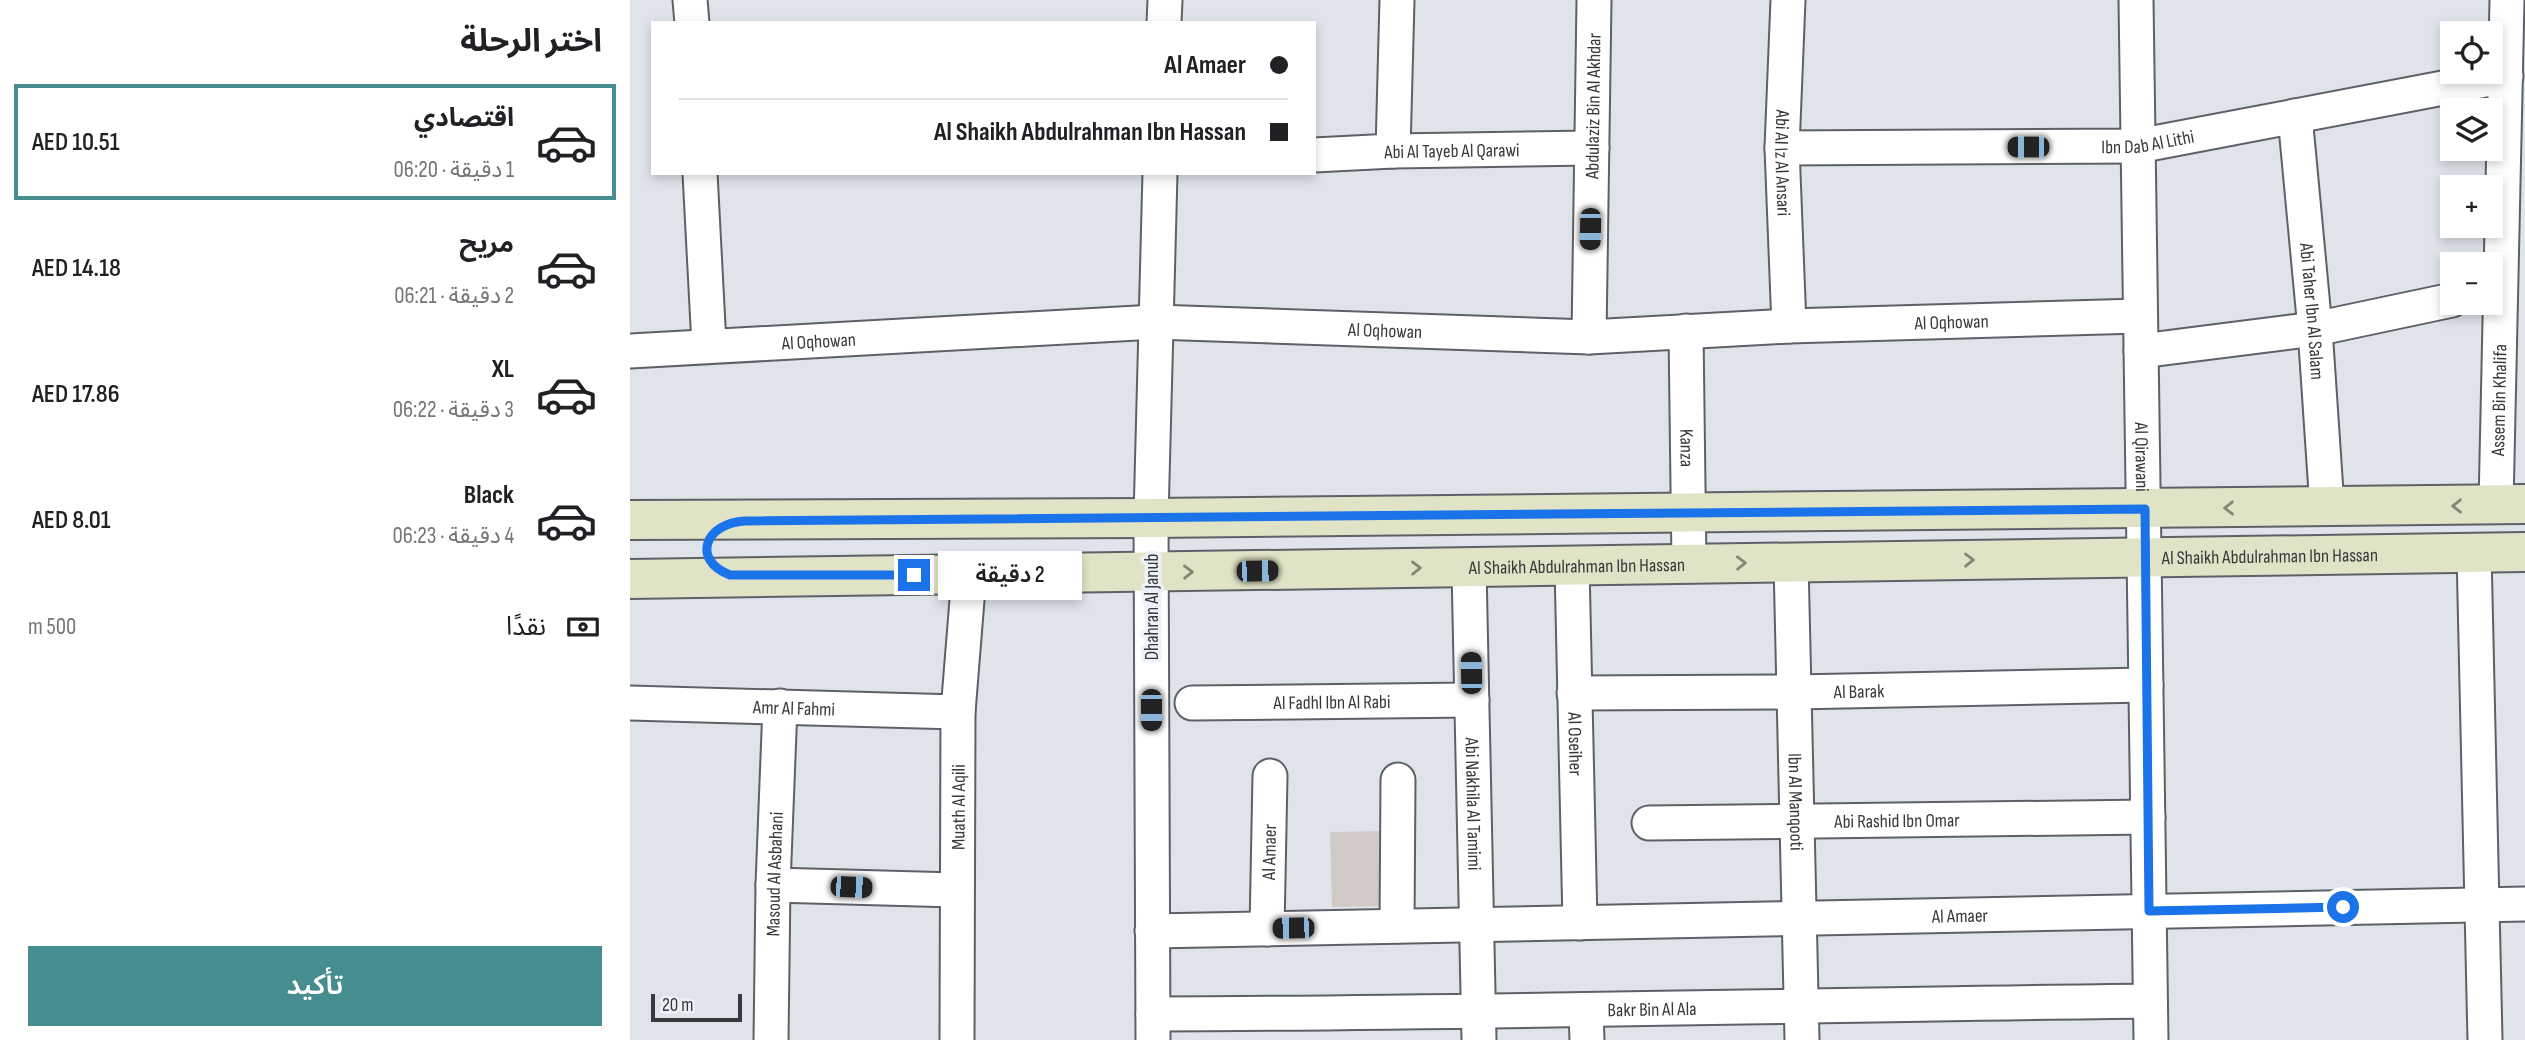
<!DOCTYPE html>
<html lang="ar">
<head>
<meta charset="utf-8">
<style>
  :root { --surface:#fff; --page:#f2f2f2; --text:#202124; --muted:#757577; --line:#e0e0e0; --accent:#458d8e }
  body { margin:0; font-family:"Sofia Sans Condensed","Noto Sans Arabic",sans-serif; background:var(--page); color:var(--text); direction:rtl; height:100vh; display:flex; flex-direction:column; font-size:26px; white-space:nowrap }
  * { box-sizing:border-box; margin:0 }
  p { font-size:23px; color:var(--muted) }
  .icon { flex:none; width:38px; height:38px; fill:none; stroke:currentColor; stroke-width:2; stroke-linecap:round; stroke-linejoin:round }
  .map { position:relative; flex:1; overflow:hidden; direction:ltr }
  .side { display:flex; flex-direction:column; background:var(--surface); width:630px }
  .side>* { flex:none }
  .top-card { position:absolute; left:21px; top:21px; width:665px; height:154px; border-radius:0px; box-shadow:0 4px 10px #0003; direction:rtl; display:grid; align-content:center; height:154px; padding:0 28px; background:var(--surface) }
  .tools { position:absolute; left:1810px; top:21px; display:grid; gap:14px }
  .tools a { display:grid; place-items:center; width:63px; height:63px; border-radius:0px; background:var(--surface); box-shadow:0 4px 10px #0003; font-size:35px }
  .scale { position:absolute; left:21px; bottom:18px; width:91px; box-sizing:border-box; padding-left:7px; border:4px solid #37393b; border-top:0; font-size:19px; line-height:24px; white-space:nowrap; color:#37393b; -webkit-text-stroke:5px #edf1f8; paint-order:stroke }
  .end { position:absolute; width:32px; height:32px; margin:-16px; border:9px solid #1a73e8; background:#fff; box-shadow:0 0 0 4px #fff }
  .from { border-radius:50% }
  .bubble { position:absolute; height:49px; border-radius:0px; background:var(--surface); box-shadow:0 4px 10px #0003; font-size:23px; font-weight:600; line-height:49px; text-align:center; direction:rtl }
  .car { position:absolute; width:21px; height:42px; margin:-21px -10px; border-radius:9px; box-shadow:0 0 5px 2px #0007; background:linear-gradient(#222 24%,#8ab4d8 0 40%,#222 0 76%,#8ab4d8 0 86%,#222 0) }
  .top-card b { display:flex; align-items:center; gap:24px; height:66px; font-size:26px }
  .top-card b+b { border-top:2px solid var(--line) }
  .top-card i { width:18px; height:18px; background:var(--text) }
  ul { padding:0; list-style:none }
  li { display:flex; align-items:center; gap:21px; height:116px; margin:0 14px 10px; padding:0 14px; border:4px solid transparent; border-radius:0px }
  li div { flex:1 }
  li b { display:block; font-size:26px }
  li em { font-style:normal; font-weight:600 }
  li.current { border-color:var(--accent) }
  li>.icon { width:63px; height:63px; stroke-width:1.5 }
  h2 { padding:0 28px; font-size:32px; line-height:84px }
  .pay { display:flex; align-items:center; gap:18px; height:77px; padding:0 28px; font-size:26px }
  .pay p { margin-inline-start:auto }
  .button { display:flex; gap:14px; margin-top:auto; padding:14px 28px }
  .button a { flex:1; height:80px; border-radius:0px; background:var(--accent); color:#fff; font-size:28px; font-weight:600; line-height:80px; text-align:center }
  main { display:flex; flex:1; min-height:0 }
  .map>svg:first-child { display:block }
  .building { fill:#d1c9c5 }
  .lines { fill:none; stroke-linecap:round; stroke-linejoin:round }
  .street-casing { stroke:#5d6167; stroke-width:37 }
  .secondary-casing { stroke:#5d6167; stroke-width:42 }
  .street { stroke:#fff; stroke-width:33 }
  .secondary { stroke:#e1e3c6; stroke-width:38 }
  .oneway { stroke:#84867a }
  .route { stroke:#1a73e8; stroke-width:9 }
  .labels { text-anchor:middle; stroke-width:7; stroke-linejoin:round; paint-order:stroke }
  .street-label { font-size:19px; fill:#37393b; stroke:#edf1f8 }
</style>
</head>
<body>
<main>
<div class="map">
<svg width="1895" height="1040" viewBox="0 0 1895 1040">
  <rect width="100%" height="100%" fill="#dfe4ea"/>
  <path class="building" d="M763 831 765 906 702 907 700 832Z"/>
  <g class="lines">
    <defs>
      <g id="street">
        <path d="M60 0 62 23"/>
        <path id="s1" d="M1158 0 1152 148 1159 326"/>
        <path id="s2" d="M1506 0 1521 1040"/>
        <path d="M534 23 535 0"/>
        <path id="s3" d="M1665 116 1685 329 1697 507"/>
        <path id="s4" d="M1152 148 1508 146 1876 76"/>
        <path d="M763 151 767 0"/>
        <path id="s5" d="M684 155 763 151 962 148"/>
        <path d="M70 173 79 345"/>
        <path id="s6" d="M1056 331 1059 564"/>
        <path id="s7" d="M959 337 964 0"/>
        <path id="s8" d="M0 351 525 322 959 337 1159 326 1510 316"/>
        <path d="M1511 351 1685 329 1822 300"/>
        <path id="s9" d="M1866 505 1877 0"/>
        <path d="M1844 552 1855 1040"/>
        <path id="s10" d="M1161 562 1172 1040"/>
        <path id="s11" d="M942 566 950 923"/>
        <path id="s12" d="M839 568 849 1040"/>
        <path id="s13" d="M944 693 1164 692 1516 685"/>
        <path id="s14" d="M0 703 328 712"/>
        <path id="s15" d="M562 703 842 700"/>
        <path id="s16" d="M1019 823 1518 817"/>
        <path d="M143 885 326 890"/>
        <path d="M767 926 768 780"/>
        <path id="s17" d="M637 929 640 776"/>
        <path id="s18" d="M522 931 1895 904"/>
        <path d="M956 1011 957 1040"/>
        <path id="s19" d="M523 1014C855 1013 1188 1005 1520 1001"/>
        <path id="s20" d="M141 1040 143 885 150 706"/>
        <path id="s21" d="M327 1040 328 712 339 575"/>
        <path d="M523 1040 521 518 530 173"/>
      </g>
      <g id="secondary">
        <path d="M0 520 521 518 1895 504"/>
        <path id="s22" d="M0 579 1895 552"/>
      </g>
    </defs>
    <use href="#street" class="street-casing"/>
    <use href="#secondary" class="secondary-casing"/>
    <use href="#street" class="street"/>
    <use href="#secondary" class="secondary"/>
  </g>
  <defs><path id="oneway-chevron" d="M-2-3.5L2.5 0L-2 3.5" fill="none" stroke-width="1.6" stroke-linecap="round" stroke-linejoin="round" transform="scale(1.75)"/></defs>
  <g class="oneway">
    <use href="#oneway-chevron" transform="translate(1827 506) rotate(179)"/>
    <use href="#oneway-chevron" transform="translate(1599 508) rotate(179)"/>
    <use href="#oneway-chevron" transform="translate(1339 560) rotate(-1)"/>
    <use href="#oneway-chevron" transform="translate(1111 563) rotate(-1)"/>
    <use href="#oneway-chevron" transform="translate(786 568) rotate(-1)"/>
    <use href="#oneway-chevron" transform="translate(558 572) rotate(-1)"/>
  </g>
  <g class="lines">
    <path class="route" d="M284 575H100C61 560 75 523 115 521L1515 509 1519 911 1713 907"/>
  </g>
  <g class="labels">
    <g class="street-label">
      <text dy="7" stroke="none"><textPath href="#s7" startOffset="231">Abdulaziz Bin Al Akhdar</textPath></text>
      <text dy="7" stroke="none"><textPath href="#s4" startOffset="366">Ibn Dab Al Lithi</textPath></text>
      <text dy="7" stroke="none"><textPath href="#s5" startOffset="138">Abi Al Tayeb Al Qarawi</textPath></text>
      <text dy="7" stroke="none"><textPath href="#s1" startOffset="163">Abi Al Iz Al Ansari</textPath></text>
      <text dy="7" stroke="none"><textPath href="#s3" startOffset="196">Abi Taher Ibn Al Salam</textPath></text>
      <text dy="7" stroke="none"><textPath href="#s8" startOffset="1323">Al Oqhowan</textPath></text>
      <text dy="7" stroke="none"><textPath href="#s8" startOffset="756">Al Oqhowan</textPath></text>
      <text dy="7" stroke="none"><textPath href="#s8" startOffset="189">Al Oqhowan</textPath></text>
      <text dy="7" stroke="none"><textPath href="#s9" startOffset="105">Assem Bin Khalifa</textPath></text>
      <text dy="7" stroke="none"><textPath href="#s6" startOffset="117">Kanza</textPath></text>
      <text dy="7" stroke="none"><textPath href="#s2" startOffset="457">Al Qirawani</textPath></text>
      <text dy="7" stroke="none"><textPath href="#s22" startOffset="1640">Al Shaikh Abdulrahman Ibn Hassan</textPath></text>
      <text dy="7" stroke="none"><textPath href="#s22" startOffset="947">Al Shaikh Abdulrahman Ibn Hassan</textPath></text>
      <text transform="translate(521 607) rotate(-90)" y="7">Dhahran Al Janub</text>
      <text dy="7" stroke="none"><textPath href="#s13" startOffset="285">Al Barak</textPath></text>
      <text dy="7" stroke="none"><textPath href="#s15" startOffset="140">Al Fadhl Ibn Al Rabi</textPath></text>
      <text dy="7" stroke="none"><textPath href="#s14" startOffset="164">Amr Al Fahmi</textPath></text>
      <text dy="7" stroke="none"><textPath href="#s11" startOffset="178">Al Oseiher</textPath></text>
      <text dy="7" stroke="none"><textPath href="#s10" startOffset="240">Ibn Al Manqooti</textPath></text>
      <text dy="7" stroke="none"><textPath href="#s12" startOffset="236">Abi Nakhila Al Tamimi</textPath></text>
      <text dy="7" stroke="none"><textPath href="#s21" startOffset="233">Muath Al Aqili</textPath></text>
      <text dy="7" stroke="none"><textPath href="#s16" startOffset="248">Abi Rashid Ibn Omar</textPath></text>
      <text dy="7" stroke="none"><textPath href="#s17" startOffset="77">Al Amaer</textPath></text>
      <text dy="7" stroke="none"><textPath href="#s20" startOffset="166">Masoud Al Asbahani</textPath></text>
      <text dy="7" stroke="none"><textPath href="#s18" startOffset="808">Al Amaer</textPath></text>
      <text dy="7" stroke="none"><textPath href="#s19" startOffset="499">Bakr Bin Al Ala</textPath></text>
    </g>
  </g>
</svg>
<div class="tools">
<a><svg class="icon" aria-label="locate" viewBox="0 0 24 24"><circle cx="12" cy="12" r="6"/><path d="M12 2v4M12 18v4M2 12h4M18 12h4"/></svg></a>
<a><svg class="icon" aria-label="layers" viewBox="0 0 24 24"><path d="M12 4l9 5-9 5-9-5zM3 14l9 5 9-5"/></svg></a>
<a>+</a>
<a>−</a>
</div>
<div class="scale">20 m</div>
<i class="end from" style="left:1713px;top:907px"></i>
<i class="end" style="left:284px;top:575px"></i>
<div class="bubble" style="left:308px;top:551px;width:144px">2 دقيقة</div>
<i class="car" style="left:1398px;top:147px;rotate:270deg"></i>
<i class="car" style="left:960px;top:229px;rotate:181deg"></i>
<i class="car" style="left:627px;top:571px;rotate:89deg"></i>
<i class="car" style="left:841px;top:673px;rotate:359deg"></i>
<i class="car" style="left:521px;top:710px;rotate:180deg"></i>
<i class="car" style="left:221px;top:887px;rotate:92deg"></i>
<i class="car" style="left:663px;top:928px;rotate:269deg"></i>
<div class="top-card">
<b><i class="from"></i>Al Amaer</b>
<b><i></i>Al Shaikh Abdulrahman Ibn Hassan</b>
</div>
</div>
<section class="side">
<h2>اختر الرحلة</h2>
<ul>
<li class="current"><svg class="icon" aria-label="car" viewBox="0 0 24 24"><path d="M5 17H2v-5l4-1 3-4h7l3 4 3 1v5h-3M9 17h6M6 11h13"/><circle cx="7" cy="17" r="2"/><circle cx="17" cy="17" r="2"/></svg><div><b>اقتصادي</b><p>1 دقيقة · 06:20</p></div><em>AED 10.51</em></li>
<li><svg class="icon" aria-label="car" viewBox="0 0 24 24"><path d="M5 17H2v-5l4-1 3-4h7l3 4 3 1v5h-3M9 17h6M6 11h13"/><circle cx="7" cy="17" r="2"/><circle cx="17" cy="17" r="2"/></svg><div><b>مريح</b><p>2 دقيقة · 06:21</p></div><em>AED 14.18</em></li>
<li><svg class="icon" aria-label="car" viewBox="0 0 24 24"><path d="M5 17H2v-5l4-1 3-4h7l3 4 3 1v5h-3M9 17h6M6 11h13"/><circle cx="7" cy="17" r="2"/><circle cx="17" cy="17" r="2"/></svg><div><b>XL</b><p>3 دقيقة · 06:22</p></div><em>AED 17.86</em></li>
<li><svg class="icon" aria-label="car" viewBox="0 0 24 24"><path d="M5 17H2v-5l4-1 3-4h7l3 4 3 1v5h-3M9 17h6M6 11h13"/><circle cx="7" cy="17" r="2"/><circle cx="17" cy="17" r="2"/></svg><div><b>Black</b><p>4 دقيقة · 06:23</p></div><em>AED 8.01</em></li>
</ul>
<div class="pay"><svg class="icon" aria-label="cash" viewBox="0 0 24 24"><path d="M3 7h18v10H3z"/><circle cx="12" cy="12" r="2"/></svg>نقدًا<p>500 m</p></div>
<div class="button"><a>تأكيد</a></div>
</section>
</main>
</body>
</html>
